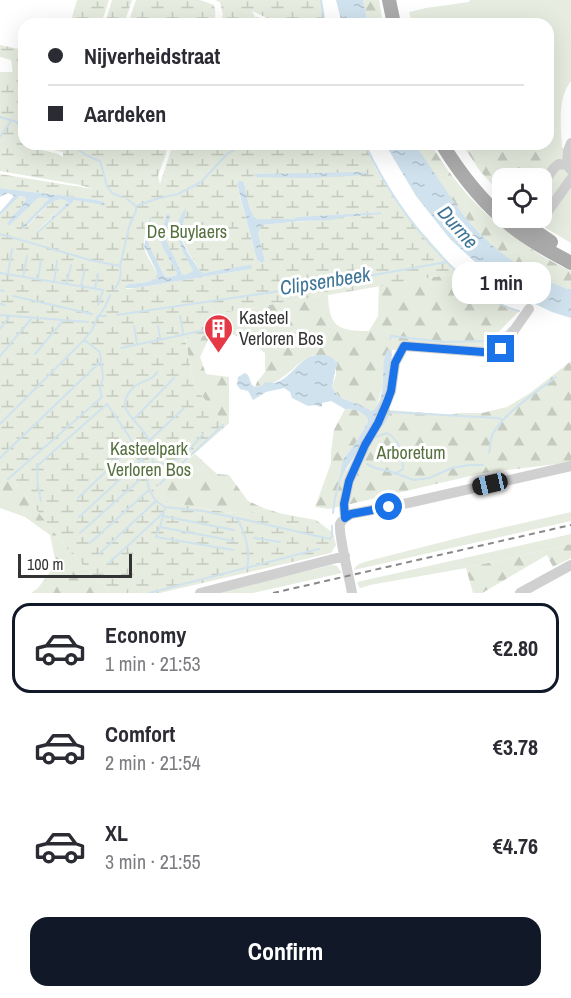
<!DOCTYPE html>
<html lang="en">
<head>
<meta charset="utf-8">
<style>
  :root { --surface:#fff; --page:#f7f7f7; --text:#2b2b33; --muted:#7c7c81; --line:#e1e1e2; --accent:#111827 }
  body { margin:0; font-family:"Archivo Narrow",sans-serif; background:var(--page); color:var(--text); height:100vh; display:flex; flex-direction:column; font-size:22px; white-space:nowrap }
  * { box-sizing:border-box; margin:0 }
  p { font-size:20px; color:var(--muted) }
  .icon { flex:none; width:33px; height:33px; fill:none; stroke:currentColor; stroke-width:2; stroke-linecap:round; stroke-linejoin:round }
  .map { position:relative; height:593px; overflow:hidden }
  .side { display:flex; flex-direction:column; background:var(--surface); flex:1 }
  .side>* { flex:none }
  .guide { position:absolute; left:18px; top:18px; width:536px; height:132px; border-radius:18px; box-shadow:0 6px 24px #0002; display:grid; align-content:center; height:132px; padding:0 30px; background:var(--surface) }
  .buttons { position:absolute; left:492px; top:168px; display:grid; gap:12px }
  .buttons a { display:grid; place-items:center; width:60px; height:60px; border-radius:12px; background:var(--surface); box-shadow:0 6px 24px #0002; font-size:30px }
  .scale { position:absolute; left:18px; bottom:15px; width:114px; box-sizing:border-box; padding-left:6px; border:3px solid #333; border-top:0; font-size:16px; line-height:21px; white-space:nowrap; color:#333; -webkit-text-stroke:4px #fff; paint-order:stroke }
  .end { position:absolute; width:27px; height:27px; margin:-14px; border:8px solid #1a73e8; background:#fff; box-shadow:0 0 0 3px #fff }
  .from { border-radius:50% }
  .bubble { position:absolute; height:42px; border-radius:18px; background:var(--surface); box-shadow:0 6px 24px #0002; font-size:20px; font-weight:700; line-height:42px; text-align:center }
  .car { position:absolute; width:18px; height:36px; margin:-18px -9px; border-radius:8px; box-shadow:0 0 4px 2px #0007; background:linear-gradient(#222 24%,#8ab4d8 0 40%,#222 0 76%,#8ab4d8 0 86%,#222 0) }
  .guide b { display:flex; align-items:center; gap:21px; height:57px; font-size:22px }
  .guide b+b { border-top:2px solid var(--line) }
  .guide i { width:15px; height:15px; background:var(--text) }
  ul { padding:10px 0 0; list-style:none }
  li { display:flex; align-items:center; gap:18px; height:90px; margin:0 12px 9px; padding:0 18px; border:3px solid transparent; border-radius:18px }
  li div { flex:1 }
  li b { display:block; font-size:22px }
  li em { font-style:normal; font-weight:700 }
  li.selected { border-color:var(--accent) }
  li>.icon { width:54px; height:54px; stroke-width:1.5 }
  .button { display:flex; gap:12px; margin-top:auto; padding:12px 30px }
  .button a { flex:1; height:69px; border-radius:18px; background:var(--accent); color:#fff; font-size:24px; font-weight:700; line-height:69px; text-align:center }
  .map>svg:first-child { display:block }
  .green { fill:#e6ecdf }
  .forest { fill:url(#forest-firs) }
  .wetland { fill:url(#wetland-marsh); fill-rule:evenodd }
  .water { fill:url(#water-ripples) }
  .lines { fill:none; stroke-linecap:round; stroke-linejoin:round }
  .stream { stroke:#cfe2ee; stroke-width:2 }
  .minor { stroke:#d0d0d0; stroke-width:10 }
  .major { stroke:#ababab; stroke-width:14 }
  .rail { stroke:#888; stroke-width:2; stroke-dasharray:6 4.5; stroke-linecap:butt }
  .route { stroke:#1a73e8; stroke-width:8 }
  .labels { text-anchor:middle; stroke-width:6; stroke-linejoin:round; paint-order:stroke }
  .park-label { font-size:18px; fill:#56703f; stroke:#fff }
  .poi-label { font-size:18px; fill:#333; stroke:#fff; text-anchor:start }
  .water-label { font-size:20px; font-style:italic; fill:#3f7597; stroke:#fff }
</style>
</head>
<body>
<div class="map">
<svg width="571" height="593" viewBox="0 0 571 593">
  <defs>
    <pattern id="forest-firs" width="22" height="20" patternUnits="userSpaceOnUse" patternTransform="scale(1.5)"><rect width="22" height="20" fill="#e6ecdf"/><path d="M5 1l3.5 6h-7zM16 11l3.5 6h-7z" fill="#c6cbc0"/></pattern>
    <pattern id="wetland-marsh" width="20" height="14" patternUnits="userSpaceOnUse" patternTransform="scale(1.5)"><rect width="20" height="14" fill="#e6ecdf"/><path d="M1 5h8M5 5V1M11 12h8M15 12V8" fill="none" stroke="#c6cbc0"/></pattern>
    <pattern id="water-ripples" width="26" height="14" patternUnits="userSpaceOnUse" patternTransform="scale(1.5)"><rect width="26" height="14" fill="#cfe2ee"/><path d="M2 4q2-2 4 0t4 0M15 11q2-2 4 0t4 0" fill="none" stroke="#b2c2cd"/></pattern>
  </defs>
  <rect width="100%" height="100%" fill="#fff"/>
  <path class="green" d="M470 0H571V81C557 99 561 126 562 147L571 155V243L529 218H542V178H502V195L481 172 462 144H548V24H412L409 12 426 8 469 2Z
    M571 512V521L354 570C356 564 362 563 368 561L466 536Z
    M571 534V544L466 568 370 585 361 588 359 587 357 582Z
    M332 565 337 566 342 573 253 593H215Z"/>
  <path class="forest" d="M363 0H379L383 24H368Z
    M415 144H431C462 199 514 245 571 271V290C528 275 490 250 462 213 445 191 431 167 415 144Z
    M462 144H505L527 150 551 153 546 163 535 178H502V195L481 172Z
    M458 273C476 290 494 304 519 311L479 352 392 350 390 410 450 415 459 413H482L507 407 530 393 571 361V461L557 464 483 473 329 509 315 507 331 463V452L334 430 345 409 357 410 367 417 368 422 355 444 344 458 346 471 360 448 387 395 385 355 382 389 376 409 373 412C367 410 362 405 355 403 343 398 339 400 332 387L336 375V368L313 355C290 366 284 385 255 387L257 382 265 372V353L253 344 220 328V313L328 295C329 327 338 331 369 331L378 316 379 286Z
    M212 332 200 357 206 374 229 377V423L226 426 194 386 185 337 207 335Z
    M195 454 217 474 229 475 248 501 266 509 247 513 225 512 168 502 153 490Z
    M0 473 9 475 69 551 111 593H31L38 588 56 564 50 535 25 517 0 508Z
    M571 544V558L553 567 547 555 482 593H473L466 568Z"/>
  <path class="wetland" d="M77 0H109L101 24H70Z
    M112 0H132L124 24H105Z
    M136 0H200L214 5C216 13 216 17 213 24H128Z
    M215 0H321L325 24H280L252 11 255 17 266 19 276 24H219L223 15 220 2Z
    M0 45 24 50V143L21 142 25 146 58 154 63 157V152L28 144H86L88 148 90 144H167L166 154 158 176 160 184 173 144H201L216 148 220 147 214 144H365L376 169 404 212 458 273 221 313 220 328 207 335 185 338 194 386 226 426 153 490 168 502 225 512 247 513 266 509 283 514 316 520 333 533 336 545 331 553 160 593H111L69 551 9 475 0 473V215L20 196 25 197 26 199C22 209 11 214 10 225L37 199 41 197 49 199 24 229C32 222 48 202 58 200 63 199 64 200 68 202L36 232 75 200 102 201C68 195 34 193 0 188V174L93 189 80 185 0 171V72H13L11 60 0 57ZM244 182C247 194 248 212 257 219H293L297 217 381 212 382 213C369 216 356 215 343 217 317 221 289 222 262 225L258 233 265 261 262 263 257 260 237 185ZM183 211C183 219 181 228 182 236 184 249 194 260 200 271L204 273 251 269 136 288 126 289 127 285 129 284C139 283 151 283 158 277 156 267 145 257 144 246 143 237 148 225 152 217L148 239 149 245 164 275 166 277 175 276 177 274C174 263 161 249 161 238 161 231 165 222 167 215H170L164 238 182 274 184 275 192 273 193 271 177 235 178 224Z"/>
  <path class="water" d="M336 0H363L368 24H342Z
    M385 144H415C431 167 446 191 462 213 490 250 529 275 571 290V318L552 312 533 303 497 282 450 239 416 196Z
    M362 172 367 173V175L309 178 257 177 254 175 255 174Z
    M239 181 244 182C247 194 248 212 257 219H293L297 217 381 212 382 214 344 217 331 220 303 221 262 225 258 233 265 261 262 263 257 260 237 184Z
    M0 188C34 193 69 195 102 201L105 204 104 205 75 200 38 233H36L68 202C64 200 63 199 58 200 48 202 31 221 24 229H22V227L49 199 41 197 37 199 10 225H7C11 215 22 209 26 199L25 197 20 196 0 215V212L14 196 8 193 0 197Z
    M186 208C186 216 182 224 181 232 181 246 193 260 200 271L204 273 249 265 252 266 251 269 136 288H125L127 285 129 284C139 283 151 283 158 277L156 270 144 246 150 217H152L148 238 149 245 164 275 166 277 175 276 177 274C174 263 160 249 161 238 161 230 165 222 167 214L170 215 165 238 182 274 184 275 192 272 193 271C185 255 174 239 179 220 181 215 182 212 186 208Z
    M387 350 391 351V360L387 395 360 448 342 475 341 469 344 458 355 444 368 422 367 417 357 410 345 409 331 401 322 403V406L320 407 316 405 308 406 292 398 290 392 284 388 266 392 253 400 248 391 240 389 237 385 238 377 245 373 248 375 252 385 255 387 262 386 265 382C268 382 271 383 274 383 292 379 299 356 318 355 328 354 332 357 338 364 334 370 334 380 332 387 339 400 343 398 355 403 362 405 366 409 373 411 389 394 379 367 387 350Z"/>
  <g class="lines">
    <path class="stream" d="M321 0 325 24
      M0 117 24 124
      M0 137 11 121
      M70 144 86 155 100 161 107 186 112 193 122 197
      M365 144C385 187 413 228 447 262
      M136 206 156 199 178 194 201 182 227 154 245 144
      M0 234 90 260 120 266
      M0 273 103 290 98 305
      M8 274 12 249
      M23 277 27 256
      M38 279 41 260
      M54 282 57 261
      M67 283 71 265
      M81 286 85 269
      M95 288 98 274
      M114 289C120 283 122 273 120 266L129 227 136 211V206L127 199
      M0 290 4 291
      M13 296 92 314
      M0 304 5 305
      M0 315 88 322
      M117 315 294 289 447 262C469 283 488 303 519 311
      M99 316 105 307 110 295
      M180 316 183 333
      M134 326 137 344
      M158 326 160 338
      M0 329 9 317
      M390 339 391 336 444 342 487 341 499 339 510 328
      M121 348 205 330
      M35 354 62 322
      M0 356 32 318
      M157 372C153 381 142 380 134 387 109 411 143 421 150 443 152 449 151 456 153 462 173 471 191 448 203 434
      M133 420 174 378
      M0 424 84 340
      M383 424 390 412 498 418 503 420
      M376 437 387 433C401 441 402 454 403 469L395 474
      M149 441 184 408
      M489 453C490 449 490 444 491 439 496 418 538 391 556 377
      M0 458 101 361
      M367 464 375 468 392 472 414 480 429 478 452 468 469 465H483
      M8 479 102 397 100 389 103 378 100 352 84 340 92 330 98 316H106
      M160 484 223 425
      M78 498 134 445
      M41 501 38 487 37 466 107 404 127 433 144 463 149 490 156 501 165 507 203 511 237 518C245 534 251 550 247 568
      M165 508 163 516 234 530
      M333 513 335 498 342 472
      M163 516 160 527 234 541
      M79 517 141 460
      M238 518 330 539 332 536V526
      M160 527 156 537 233 550
      M80 533 145 475
      M254 538 280 542
      M90 543 149 490
      M99 554 156 501
      M109 563 162 514
      M149 593 319 549"/>
    <path class="minor" d="M567 165 568 151 571 143
      M542 185 554 168 559 164 567 165 571 170
      M531 235 571 179
      M345 518 344 504 349 481 365 445 378 423 391 391 395 363 404 346 496 353 501 349 529 309
      M200 593 345 556
      M352 593C350 580 338 534 340 524 342 519 347 517 351 514L408 503 571 466
      M520 593 571 565"/>
    <path class="major" d="M389 0 394 24
      M442 144C462 177 487 208 519 232 535 244 553 253 571 263
      M516 218 551 242"/>
    <path class="rail" d="M273 593 571 525"/>
  </g>
  <g class="lines">
    <path class="route" d="M389 507 351 514 345 518 344 504 349 481 365 445 378 423 387 402 391 391 395 363 404 346 496 353 501 349"/>
  </g>
  <defs>
    <symbol id="building-pin" viewBox="-11 -11 22 30"><path d="M0 17L-7.5 6A9.5 9.5 0 1 1 7.5 6Z" fill="#e63946" stroke="#fff"/><path d="M-4-6H4V6H1V3H-1V6H-4ZM-2.5-4.3h1.7v1.8h-1.7ZM.8-4.3h1.7v1.8H.8ZM-2.5-1h1.7V.8h-1.7ZM.8-1h1.7V.8H.8Z" fill="#fff"/></symbol>
  </defs>
  <g fill-rule="evenodd">
    <use href="#building-pin" x="202" y="312" width="33" height="45"/>
  </g>
  <g class="labels">
    <g class="park-label">
      <text x="187" y="238">De Buylaers</text>
      <text x="149" y="455">Kasteelpark<tspan x="149" dy="21">Verloren Bos</tspan></text>
      <text x="411" y="459">Arboretum</text>
    </g>
    <g class="poi-label">
      <text x="239" y="324">Kasteel<tspan x="239" dy="21">Verloren Bos</tspan></text>
    </g>
    <g class="water-label">
      <text transform="translate(458 227) rotate(49)" y="7">Durme</text>
      <text transform="translate(325 281) rotate(-9)" y="7">Clipsenbeek</text>
    </g>
  </g>
</svg>
<div class="buttons">
<a><svg class="icon" aria-label="locate" viewBox="0 0 24 24"><circle cx="12" cy="12" r="6"/><path d="M12 2v4M12 18v4M2 12h4M18 12h4"/></svg></a>
</div>
<div class="scale">100 m</div>
<i class="end from" style="left:389px;top:507px"></i>
<i class="end" style="left:501px;top:349px"></i>
<div class="bubble" style="left:452px;top:262px;width:99px">1 min</div>
<i class="car" style="left:490px;top:484px;rotate:257deg"></i>
<div class="guide">
<b><i class="from"></i>Nijverheidstraat</b>
<b><i></i>Aardeken</b>
</div>
</div>
<section class="side">
<ul>
<li class="selected"><svg class="icon" aria-label="car" viewBox="0 0 24 24"><path d="M5 17H2v-5l4-1 3-4h7l3 4 3 1v5h-3M9 17h6M6 11h13"/><circle cx="7" cy="17" r="2"/><circle cx="17" cy="17" r="2"/></svg><div><b>Economy</b><p>1 min · 21:53</p></div><em>€2.80</em></li>
<li><svg class="icon" aria-label="car" viewBox="0 0 24 24"><path d="M5 17H2v-5l4-1 3-4h7l3 4 3 1v5h-3M9 17h6M6 11h13"/><circle cx="7" cy="17" r="2"/><circle cx="17" cy="17" r="2"/></svg><div><b>Comfort</b><p>2 min · 21:54</p></div><em>€3.78</em></li>
<li><svg class="icon" aria-label="car" viewBox="0 0 24 24"><path d="M5 17H2v-5l4-1 3-4h7l3 4 3 1v5h-3M9 17h6M6 11h13"/><circle cx="7" cy="17" r="2"/><circle cx="17" cy="17" r="2"/></svg><div><b>XL</b><p>3 min · 21:55</p></div><em>€4.76</em></li>
</ul>
<div class="button"><a>Confirm</a></div>
</section>
</body>
</html>
